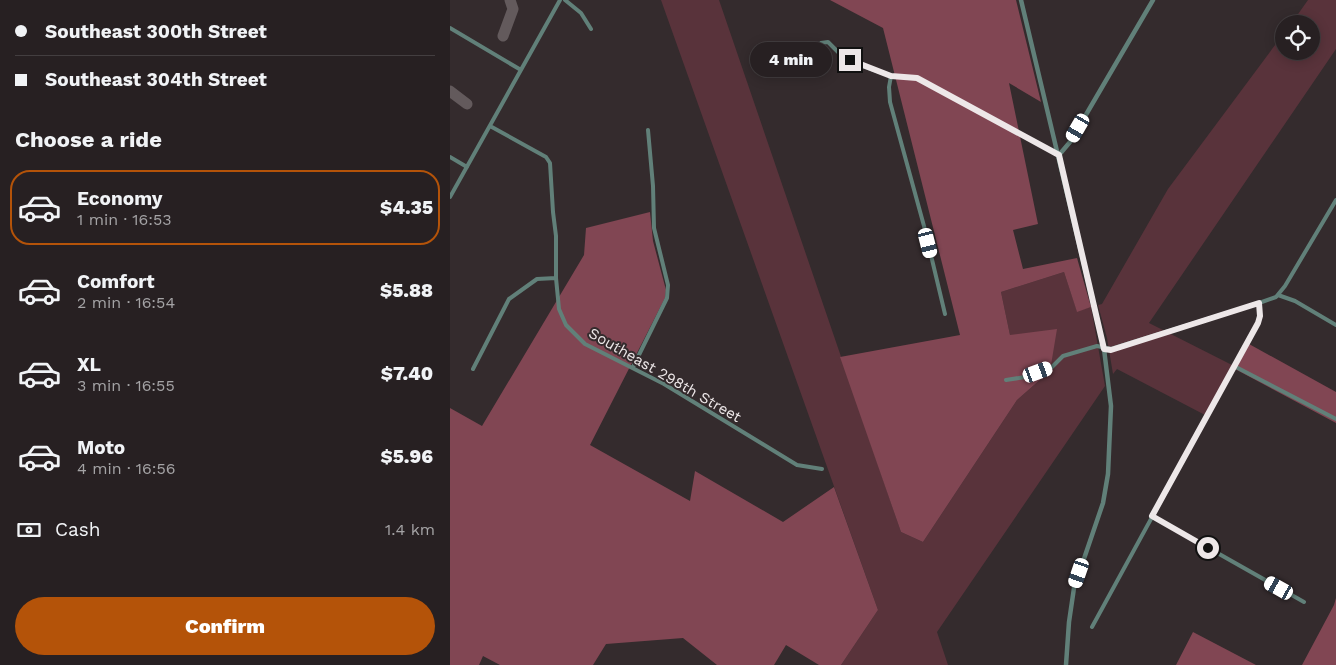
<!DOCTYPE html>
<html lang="en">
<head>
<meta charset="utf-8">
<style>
  :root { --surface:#272022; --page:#2f282a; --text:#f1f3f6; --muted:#a4a3a5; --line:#433e40; --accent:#b45309 }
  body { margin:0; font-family:"Work Sans",sans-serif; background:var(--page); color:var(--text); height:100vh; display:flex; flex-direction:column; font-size:19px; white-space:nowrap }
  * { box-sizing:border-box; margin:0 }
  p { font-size:16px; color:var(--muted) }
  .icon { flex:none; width:28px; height:28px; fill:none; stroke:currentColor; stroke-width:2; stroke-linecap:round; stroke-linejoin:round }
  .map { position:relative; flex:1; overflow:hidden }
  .drawer { display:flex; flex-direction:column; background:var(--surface); width:450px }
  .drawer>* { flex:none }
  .hud { display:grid; align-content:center; height:110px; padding:0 15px; background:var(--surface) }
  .tools { position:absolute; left:825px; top:15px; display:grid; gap:10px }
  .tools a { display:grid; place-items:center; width:45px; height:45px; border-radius:50%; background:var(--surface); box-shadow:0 2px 12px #0003,0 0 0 1px var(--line); font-size:25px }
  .end { position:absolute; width:22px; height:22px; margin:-11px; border:6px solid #ede7e8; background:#111; box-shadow:0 0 0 2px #111 }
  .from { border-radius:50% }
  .bubble { position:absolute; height:35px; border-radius:18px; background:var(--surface); box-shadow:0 2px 12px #0003,0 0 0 1px var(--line); font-size:16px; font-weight:800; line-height:35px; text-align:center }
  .car { position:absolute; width:15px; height:30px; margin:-15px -8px; border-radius:6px; box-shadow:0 0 4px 1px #0007; background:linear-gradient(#fff 24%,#345 0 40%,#fff 0 76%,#345 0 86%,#fff 0) }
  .hud b { display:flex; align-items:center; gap:18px; height:48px; font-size:19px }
  .hud b+b { border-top:1px solid var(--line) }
  .hud i { width:12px; height:12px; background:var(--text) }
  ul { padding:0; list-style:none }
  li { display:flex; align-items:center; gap:15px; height:75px; margin:0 10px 8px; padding:0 5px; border:2px solid transparent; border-radius:20px }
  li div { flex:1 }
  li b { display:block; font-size:19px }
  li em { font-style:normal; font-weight:800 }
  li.active { border-color:var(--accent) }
  li>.icon { width:45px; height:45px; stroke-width:1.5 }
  h2 { padding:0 15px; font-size:22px; line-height:60px }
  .pay { display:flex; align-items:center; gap:12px; height:55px; padding:0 15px; font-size:19px }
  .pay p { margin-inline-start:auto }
  .action { display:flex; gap:10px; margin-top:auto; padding:10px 15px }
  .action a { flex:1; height:58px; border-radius:30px; background:var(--accent); color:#fff; font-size:20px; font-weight:800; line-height:58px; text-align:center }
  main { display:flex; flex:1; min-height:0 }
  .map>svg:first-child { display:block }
  .green { fill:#59333b }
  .forest { fill:#814653 }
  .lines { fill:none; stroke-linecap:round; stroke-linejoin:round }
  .taxiway { stroke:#635a5c; stroke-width:11 }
  .minor { stroke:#618079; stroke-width:4 }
  .tertiary { stroke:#618079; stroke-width:4.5 }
  .route { stroke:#ede7e8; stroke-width:6 }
  .labels { text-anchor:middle; stroke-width:4; stroke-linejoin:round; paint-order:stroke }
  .street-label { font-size:15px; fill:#ede7e8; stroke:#342b2d }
</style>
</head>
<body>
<main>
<section class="drawer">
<div class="hud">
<b><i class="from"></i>Southeast 300th Street</b>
<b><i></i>Southeast 304th Street</b>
</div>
<h2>Choose a ride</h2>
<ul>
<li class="active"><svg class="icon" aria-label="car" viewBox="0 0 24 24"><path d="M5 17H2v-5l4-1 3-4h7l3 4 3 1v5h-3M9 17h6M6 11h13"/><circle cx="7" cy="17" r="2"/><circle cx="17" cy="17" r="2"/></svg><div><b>Economy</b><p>1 min · 16:53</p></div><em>$4.35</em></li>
<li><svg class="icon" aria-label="car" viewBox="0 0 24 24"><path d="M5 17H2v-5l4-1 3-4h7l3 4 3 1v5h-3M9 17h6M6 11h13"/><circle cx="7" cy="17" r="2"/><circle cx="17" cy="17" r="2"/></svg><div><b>Comfort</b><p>2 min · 16:54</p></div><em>$5.88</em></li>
<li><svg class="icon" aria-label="car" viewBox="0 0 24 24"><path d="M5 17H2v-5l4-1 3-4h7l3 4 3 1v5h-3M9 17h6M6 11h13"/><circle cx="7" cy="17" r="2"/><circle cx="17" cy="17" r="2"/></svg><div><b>XL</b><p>3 min · 16:55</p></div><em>$7.40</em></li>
<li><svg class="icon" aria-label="car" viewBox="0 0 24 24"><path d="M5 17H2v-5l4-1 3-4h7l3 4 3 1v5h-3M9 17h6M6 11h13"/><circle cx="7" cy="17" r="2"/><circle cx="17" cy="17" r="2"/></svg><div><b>Moto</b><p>4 min · 16:56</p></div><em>$5.96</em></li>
</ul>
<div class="pay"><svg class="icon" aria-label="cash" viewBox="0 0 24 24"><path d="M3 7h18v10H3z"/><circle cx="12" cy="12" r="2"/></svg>Cash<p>1.4 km</p></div>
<div class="action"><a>Confirm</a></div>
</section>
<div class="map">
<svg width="886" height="665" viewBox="0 0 886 665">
  <rect width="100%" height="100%" fill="#342b2d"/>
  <path class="green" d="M211 0H269L451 532 473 542 567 400 600 371 560 335 551 292 614 272 627 311 641 307 655 386 487 632 498 665H391L428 610Z
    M858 0H886V49L699 323 782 365 755 415 667 369 663 374 657 338 648 305 652 304 718 189 834 33V51H861V24H841Z"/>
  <path class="forest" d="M380 0H566L591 102 559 83 588 224 563 230 573 269 627 258 641 307 627 312 614 272 551 292 560 335 607 329 600 371 567 400 473 542 451 532 390 357 510 335 433 28Z
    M200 212 203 241 216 290 215 298 140 445 240 501 245 471 333 522 384 487 428 610 391 665H369L336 645 324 665H267L233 638 156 644 143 665H50L33 656 29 665H0V408L32 426 134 255 136 228Z
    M799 344 886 392V423L785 369Z
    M886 598V665H852L884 605Z
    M743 632 806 665H726Z"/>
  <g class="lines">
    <path class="taxiway" d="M53 36 63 9 60 0
      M0 91 17 104"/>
    <path class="minor" d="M115 0 131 13 141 29
      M0 28 71 70
      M351 75 371 43 378 42 390 54 410 65 441 76 467 78 609 155
      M441 76 439 87 440 102 474 226 495 314
      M40 126 96 157 100 163 103 212 106 236V278L109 309 116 325 135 344 214 384 347 465 372 469
      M0 157 17 167
      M0 197 110 0
      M828 295 845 301 886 325
      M784 366 886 419
      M183 367 217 298 218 285 204 228 203 186 198 130
      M23 369 59 299 87 279 106 278
      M556 380 575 377 602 367 613 356 647 346 661 349 809 303
      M702 516 854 602
      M642 627 808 323 810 316 809 303 826 297 835 286 886 200"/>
    <path class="tertiary" d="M571 0 654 349 661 406 658 474 653 503 624 588 619 622 616 665
      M609 155 620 142 703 0"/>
  </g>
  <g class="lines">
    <path class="route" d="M400 60 441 76 467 78 609 155 654 349 661 350 809 303 810 316 808 323 702 516 758 548"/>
  </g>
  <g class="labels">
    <g class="street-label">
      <text transform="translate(215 375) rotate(30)" y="5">Southeast 298th Street</text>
    </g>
  </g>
</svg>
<div class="tools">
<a><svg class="icon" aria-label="locate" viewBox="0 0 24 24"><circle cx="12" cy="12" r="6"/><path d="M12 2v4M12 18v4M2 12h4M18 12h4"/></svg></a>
</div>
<i class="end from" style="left:758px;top:548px"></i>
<i class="end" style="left:400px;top:60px"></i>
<div class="bubble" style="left:300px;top:42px;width:82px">4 min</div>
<i class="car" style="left:628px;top:128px;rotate:210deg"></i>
<i class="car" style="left:478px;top:243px;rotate:166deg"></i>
<i class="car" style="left:588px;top:372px;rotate:70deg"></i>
<i class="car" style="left:629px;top:573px;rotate:199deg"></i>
<i class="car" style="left:829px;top:588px;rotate:299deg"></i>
</div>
</main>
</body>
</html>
